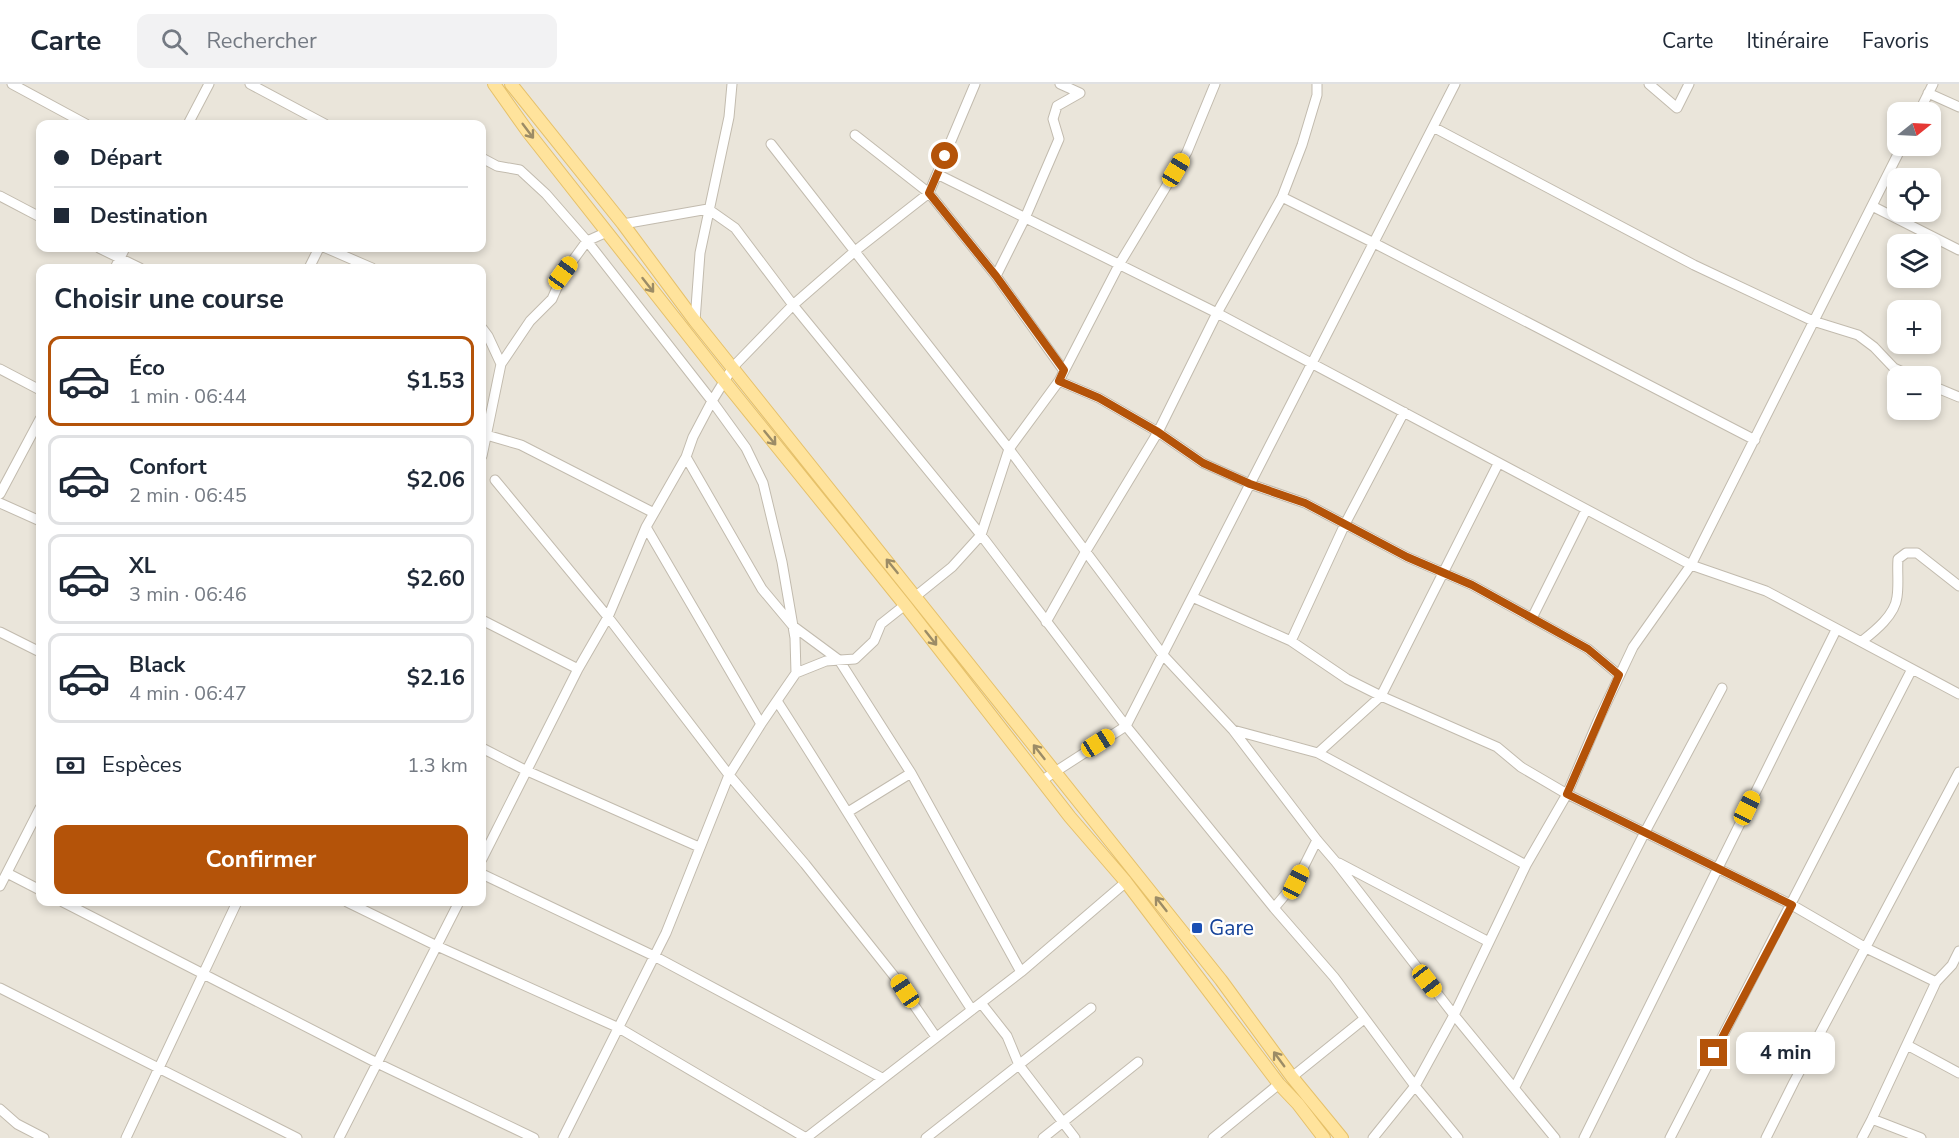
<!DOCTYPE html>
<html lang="fr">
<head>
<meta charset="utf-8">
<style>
  :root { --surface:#fff; --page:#f2f2f3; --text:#1f2937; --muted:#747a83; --line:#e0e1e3; --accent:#b45309 }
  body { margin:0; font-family:"Nunito Sans",sans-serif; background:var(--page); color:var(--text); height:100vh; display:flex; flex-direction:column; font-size:22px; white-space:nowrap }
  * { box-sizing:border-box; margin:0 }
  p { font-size:20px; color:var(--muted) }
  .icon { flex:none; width:33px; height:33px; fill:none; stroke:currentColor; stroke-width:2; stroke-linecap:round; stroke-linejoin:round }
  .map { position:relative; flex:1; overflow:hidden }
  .sheet { position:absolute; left:36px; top:180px; width:450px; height:642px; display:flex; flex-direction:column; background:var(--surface); border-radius:12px; box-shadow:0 3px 9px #0003 }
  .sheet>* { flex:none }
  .guide { position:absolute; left:36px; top:36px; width:450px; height:132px; border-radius:12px; box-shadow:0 3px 9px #0003; display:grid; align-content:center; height:132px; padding:0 18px; background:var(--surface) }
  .needle { width:39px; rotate:72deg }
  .tools { position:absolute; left:1887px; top:18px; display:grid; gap:12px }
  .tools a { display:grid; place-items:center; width:54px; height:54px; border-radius:12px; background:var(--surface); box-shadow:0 3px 9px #0003; font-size:30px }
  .end { position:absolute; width:27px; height:27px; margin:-14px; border:8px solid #b45309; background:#fff; box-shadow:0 0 0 3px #fff }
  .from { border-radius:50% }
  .bubble { position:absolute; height:42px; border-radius:12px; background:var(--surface); box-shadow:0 3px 9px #0003; font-size:20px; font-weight:700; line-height:42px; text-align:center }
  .car { position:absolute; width:18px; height:36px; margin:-18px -9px; border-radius:8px; box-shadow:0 0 4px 2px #0007; background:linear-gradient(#f5c518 24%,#345 0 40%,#f5c518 0 76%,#345 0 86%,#f5c518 0) }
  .guide b { display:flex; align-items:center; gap:21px; height:57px; font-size:22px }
  .guide b+b { border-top:2px solid var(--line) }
  .guide i { width:15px; height:15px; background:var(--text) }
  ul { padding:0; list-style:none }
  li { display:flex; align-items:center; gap:18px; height:90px; margin:0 12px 9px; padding:0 6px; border:3px solid var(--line); border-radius:12px }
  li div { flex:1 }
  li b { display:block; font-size:22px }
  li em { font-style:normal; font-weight:700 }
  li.on { border-color:var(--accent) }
  li>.icon { width:54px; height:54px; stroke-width:1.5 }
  h2 { padding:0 18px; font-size:27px; line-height:72px }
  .pay { display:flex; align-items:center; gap:15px; height:66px; padding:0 18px; font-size:22px }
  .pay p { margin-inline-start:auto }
  .primary-button { display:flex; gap:12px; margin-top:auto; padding:12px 18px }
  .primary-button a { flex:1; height:69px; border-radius:12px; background:var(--accent); color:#fff; font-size:24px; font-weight:700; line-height:69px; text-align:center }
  header { display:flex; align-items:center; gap:36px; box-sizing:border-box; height:84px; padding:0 30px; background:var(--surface); border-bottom:2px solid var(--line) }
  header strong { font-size:28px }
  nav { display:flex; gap:33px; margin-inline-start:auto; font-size:21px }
  .search { width:420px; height:54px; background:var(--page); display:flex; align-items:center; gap:15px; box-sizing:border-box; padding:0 21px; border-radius:12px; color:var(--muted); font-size:22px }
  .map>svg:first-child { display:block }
  .residential { fill:#eae5da; fill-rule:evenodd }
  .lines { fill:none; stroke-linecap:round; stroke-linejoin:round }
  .minor-casing { stroke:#c2bbae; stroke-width:11 }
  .major-casing { stroke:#e6c16a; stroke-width:14 }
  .minor { stroke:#fff; stroke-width:9 }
  .major { stroke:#ffe39c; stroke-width:12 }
  .oneway { stroke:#9c8c66 }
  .route { stroke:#b45309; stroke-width:8 }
  .transit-dot { fill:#1a4fb4; stroke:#fff; stroke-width:2 }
  .labels { text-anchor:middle; stroke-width:4.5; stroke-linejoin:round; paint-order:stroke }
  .transit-label { font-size:21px; fill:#164399; stroke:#fff; text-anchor:start }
</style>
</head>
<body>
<header>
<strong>Carte</strong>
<div class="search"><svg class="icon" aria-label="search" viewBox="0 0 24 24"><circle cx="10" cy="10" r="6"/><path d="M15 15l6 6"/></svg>Rechercher</div>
<nav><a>Carte</a><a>Itinéraire</a><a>Favoris</a></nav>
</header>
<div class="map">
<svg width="1959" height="1054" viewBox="0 0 1959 1054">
  <rect width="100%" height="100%" fill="#f6f3ec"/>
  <path class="residential" d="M0 0H1959V1054H0ZM1898 28H1930V62H1898ZM40 40H482V164H40ZM1898 94H1930V128H1898ZM1898 160H1930V194H1898ZM40 184H482V818H40ZM1898 226H1930V260H1898ZM1898 292H1930V326H1898Z"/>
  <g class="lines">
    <defs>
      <path id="minor" d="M12 0 86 40
        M250 0 325 40
        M1060 0 1080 9
        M1649 0 1677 24 1689 0
        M1928 9 1959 23
        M1919 28 1933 0
        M188 40 209 0
        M1433 43 1694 181 1813 237 1858 251 1874 263 1894 284 1912 292
        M855 51 929 109 996 192 1064 287
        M771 60 1009 365 1163 571 1233 646 1317 756 1335 777 1454 931 1555 1054
        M482 74 497 82 520 86 546 110 587 157 712 317 746 364 763 399 782 478 795 554 796 589
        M937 90 1217 229 1691 481 1766 507 1959 610
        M0 112 40 133
        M1282 113 1374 159 1755 356
        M1872 122 1959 166
        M623 140 708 125 735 144 793 221 981 451 1126 642 1274 824 1334 893 1415 1002 1458 1054
        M99 164 140 184
        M326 164 372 184
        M115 184 125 164
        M309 184 319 164
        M996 192 1025 134 1059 55 1053 35 1057 22 1080 9
        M695 237 700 169 729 33 732 0
        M482 244 488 252 501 280
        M0 285 40 306
        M1059 297 1099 314 1158 348 1203 379 1250 400 1305 419 1407 473 1472 501 1588 565 1619 591
        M1930 301 1959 313
        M483 350 521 361 654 429
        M482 372 501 280 530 237 552 215 563 190 587 157 607 148
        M686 373 762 505 793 542 839 576 911 689 1021 888
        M495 396 608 533 729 691 805 780 894 892 936 953
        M0 410 40 335
        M0 419 40 437
        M646 443 761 640
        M916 512 952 483 981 451 1009 365 1059 297 1120 179 1187 68 1215 0
        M1192 513 1291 557 1347 595 1381 612 1497 663 1521 683 1567 710 1792 821 1866 864 1936 898
        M1532 534 1586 426
        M482 536 578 585
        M1046 538 1086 467 1158 348 1217 229 1282 113 1302 61 1317 11V0
        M0 548 40 568
        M1291 557 1345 440 1404 328
        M1862 557C1875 547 1895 531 1897 513 1899 500 1897 487 1898 475L1906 469H1917L1959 502
        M777 617C843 719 905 824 972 926
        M1233 646 1318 669 1526 781
        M482 664 525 686 699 763
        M1318 669 1381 612 1498 380
        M1041 697 1126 642 1455 0
        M848 728 911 689
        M482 775 578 585 608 533 646 443 686 373 693 353 712 317 733 283 793 221 855 167 929 109 975 0
        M1339 779 1489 858
        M7 789 40 806
        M482 790 654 872 882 994
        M0 802 40 724
        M63 818 377 979 534 1054
        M347 818 437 862 619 944 806 1054
        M1274 824 1296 798 1317 756
        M0 904 297 1054
        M981 919 1007 952 1019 981 1075 1054
        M1907 961 1959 989
        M1292 993 1364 935
        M1515 1003 1645 748 1722 604
        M0 1025 17 1040 44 1054
        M1872 1035 1936 898 1952 881 1959 867
        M126 1054 237 818
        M339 1054 459 818
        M563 1054 666 849 729 691 761 640 796 589 826 577 855 575 874 557 881 540 905 521
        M806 1054 1021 888 1126 798
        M926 1054 1091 924
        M1043 1054 1138 978
        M1213 1054 1279 1000
        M1373 1054 1415 1002 1454 931 1526 781 1567 710 1598 637 1633 563 1691 481 1902 62
        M1584 1054 1836 546
        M1670 1054 1912 585
        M1766 1054 1794 998 1959 688
        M1862 1054 1872 1035 1921 1054"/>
      <path id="major" d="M494 0 528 48 725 298 905 521 1070 733 1126 798 1279 1000 1298 1020 1324 1054
        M511 0 623 140 695 237 1221 896 1292 993 1342 1054"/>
    </defs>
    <use href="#minor" class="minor-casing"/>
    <use href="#major" class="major-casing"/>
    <use href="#minor" class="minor"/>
    <use href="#major" class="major"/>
  </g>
  <defs><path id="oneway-shaft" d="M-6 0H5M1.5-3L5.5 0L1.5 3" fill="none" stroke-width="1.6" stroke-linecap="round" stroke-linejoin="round" transform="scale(1.5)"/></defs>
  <g class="oneway">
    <use href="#oneway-shaft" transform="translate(528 47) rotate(53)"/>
    <use href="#oneway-shaft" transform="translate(648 201) rotate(52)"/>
    <use href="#oneway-shaft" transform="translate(770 354) rotate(51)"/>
    <use href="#oneway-shaft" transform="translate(892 482) rotate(-129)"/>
    <use href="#oneway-shaft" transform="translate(931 554) rotate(52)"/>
    <use href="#oneway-shaft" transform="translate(1039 668) rotate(-128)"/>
    <use href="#oneway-shaft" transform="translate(1161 820) rotate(-128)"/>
    <use href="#oneway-shaft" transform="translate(1279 975) rotate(-126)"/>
  </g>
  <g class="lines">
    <path class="route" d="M945 72 929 109 996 192 1064 286 1059 297 1099 314 1158 348 1203 379 1250 400 1305 419 1407 473 1472 501 1588 565 1619 591 1567 710 1792 821 1714 969"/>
  </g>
  <rect class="transit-dot" x="1191" y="838" width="12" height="12" rx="3"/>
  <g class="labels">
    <g class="transit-label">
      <text x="1209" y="851">Gare</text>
    </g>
  </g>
</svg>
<div class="tools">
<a><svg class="needle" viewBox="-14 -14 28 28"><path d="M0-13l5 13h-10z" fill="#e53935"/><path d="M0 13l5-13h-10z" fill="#747a83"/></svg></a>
<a><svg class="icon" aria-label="locate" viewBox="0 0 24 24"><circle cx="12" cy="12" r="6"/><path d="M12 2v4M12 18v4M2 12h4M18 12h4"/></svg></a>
<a><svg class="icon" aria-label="layers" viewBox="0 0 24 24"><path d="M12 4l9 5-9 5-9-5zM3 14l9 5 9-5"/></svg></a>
<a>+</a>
<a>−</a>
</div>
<i class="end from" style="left:945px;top:72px"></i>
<i class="end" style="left:1714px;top:969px"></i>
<div class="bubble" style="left:1736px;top:948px;width:99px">4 min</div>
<i class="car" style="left:1176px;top:86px;rotate:31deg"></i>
<i class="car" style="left:563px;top:189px;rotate:36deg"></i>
<i class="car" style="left:1098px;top:659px;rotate:58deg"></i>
<i class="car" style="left:1747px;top:724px;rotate:26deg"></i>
<i class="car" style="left:1296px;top:798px;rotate:27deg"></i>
<i class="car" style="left:1427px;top:897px;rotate:142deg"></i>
<i class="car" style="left:905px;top:907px;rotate:326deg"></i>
<div class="guide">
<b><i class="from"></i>Départ</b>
<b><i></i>Destination</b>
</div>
<section class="sheet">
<h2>Choisir une course</h2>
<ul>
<li class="on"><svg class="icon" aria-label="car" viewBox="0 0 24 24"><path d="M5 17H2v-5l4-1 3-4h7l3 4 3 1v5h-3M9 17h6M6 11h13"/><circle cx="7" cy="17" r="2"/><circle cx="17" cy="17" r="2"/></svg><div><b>Éco</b><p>1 min · 06:44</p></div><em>$1.53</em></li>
<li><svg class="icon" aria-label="car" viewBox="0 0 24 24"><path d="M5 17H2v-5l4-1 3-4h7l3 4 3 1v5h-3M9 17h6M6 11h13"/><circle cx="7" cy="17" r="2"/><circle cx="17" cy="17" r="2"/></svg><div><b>Confort</b><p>2 min · 06:45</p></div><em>$2.06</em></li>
<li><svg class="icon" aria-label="car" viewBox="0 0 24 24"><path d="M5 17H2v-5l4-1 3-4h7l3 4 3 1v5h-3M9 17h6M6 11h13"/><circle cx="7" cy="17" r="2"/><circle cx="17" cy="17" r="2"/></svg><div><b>XL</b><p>3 min · 06:46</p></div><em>$2.60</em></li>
<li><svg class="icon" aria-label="car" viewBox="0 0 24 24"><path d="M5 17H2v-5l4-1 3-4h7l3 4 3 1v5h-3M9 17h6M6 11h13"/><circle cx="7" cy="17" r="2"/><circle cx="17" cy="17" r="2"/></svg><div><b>Black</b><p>4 min · 06:47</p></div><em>$2.16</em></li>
</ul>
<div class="pay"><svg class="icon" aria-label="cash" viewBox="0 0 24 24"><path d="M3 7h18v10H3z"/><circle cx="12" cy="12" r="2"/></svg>Espèces<p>1.3 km</p></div>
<div class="primary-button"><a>Confirmer</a></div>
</section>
</div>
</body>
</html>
